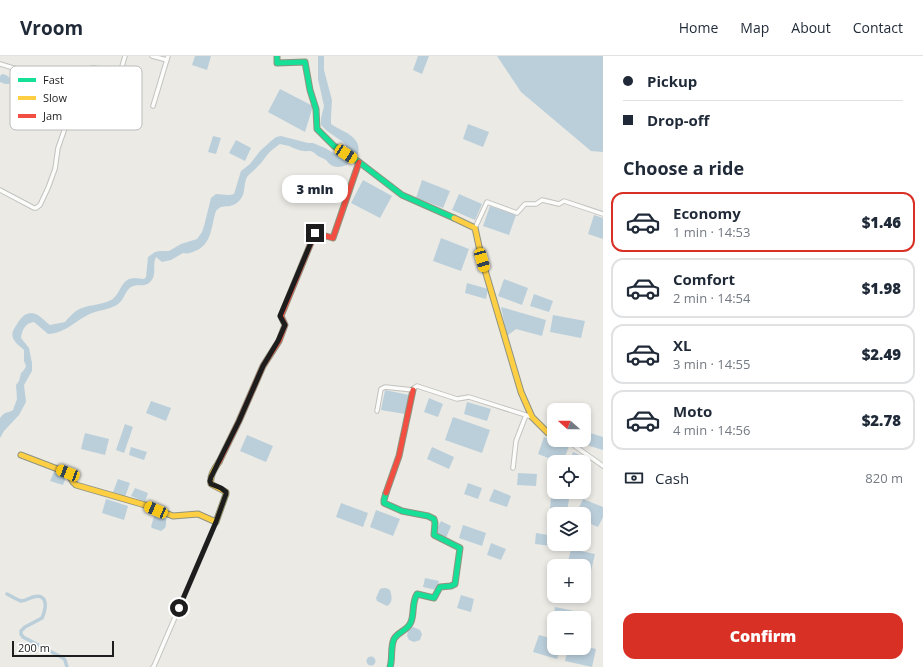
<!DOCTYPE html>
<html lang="en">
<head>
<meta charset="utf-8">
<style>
  :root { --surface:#fff; --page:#f6f6f7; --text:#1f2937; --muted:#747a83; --line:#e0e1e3; --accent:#d93025 }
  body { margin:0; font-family:"Open Sans",sans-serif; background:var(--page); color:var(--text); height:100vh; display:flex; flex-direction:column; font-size:15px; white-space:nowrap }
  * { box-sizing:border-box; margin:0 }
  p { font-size:13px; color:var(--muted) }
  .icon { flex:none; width:22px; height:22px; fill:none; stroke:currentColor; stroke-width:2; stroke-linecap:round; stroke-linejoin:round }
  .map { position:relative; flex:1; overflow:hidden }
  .sheet { display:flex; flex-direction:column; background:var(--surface); width:320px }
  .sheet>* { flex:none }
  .guide { display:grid; align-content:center; height:88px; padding:0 20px; background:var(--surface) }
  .needle { width:26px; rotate:291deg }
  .tools { position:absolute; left:547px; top:347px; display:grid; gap:8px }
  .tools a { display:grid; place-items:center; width:44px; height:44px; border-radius:8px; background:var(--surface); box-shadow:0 2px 6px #0003; font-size:20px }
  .scale { position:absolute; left:12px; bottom:10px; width:102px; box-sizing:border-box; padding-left:4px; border:2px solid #1d1d1d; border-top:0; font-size:11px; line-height:14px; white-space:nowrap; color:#1d1d1d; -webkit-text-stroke:3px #fff; paint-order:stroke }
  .end { position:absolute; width:18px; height:18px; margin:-9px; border:5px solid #1d1d1d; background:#fff; box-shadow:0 0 0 2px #fff }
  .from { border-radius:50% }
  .bubble { position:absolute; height:28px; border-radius:12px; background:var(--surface); box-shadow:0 2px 6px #0003; font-size:13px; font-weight:800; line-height:28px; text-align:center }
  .car { position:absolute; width:12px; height:24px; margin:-12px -6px; border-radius:5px; box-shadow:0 0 3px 1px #0007; background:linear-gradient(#f5c518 24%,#345 0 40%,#f5c518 0 76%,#345 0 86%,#f5c518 0) }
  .guide b { display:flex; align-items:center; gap:14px; height:38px; font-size:15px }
  .guide b+b { border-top:1px solid var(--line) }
  .guide i { width:10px; height:10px; background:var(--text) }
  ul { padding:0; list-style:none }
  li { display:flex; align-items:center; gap:12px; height:60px; margin:0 8px 6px; padding:0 12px; border:2px solid var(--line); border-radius:12px }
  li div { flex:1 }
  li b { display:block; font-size:15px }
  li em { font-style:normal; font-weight:800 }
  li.active { border-color:var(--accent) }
  li>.icon { width:36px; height:36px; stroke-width:1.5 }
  h2 { padding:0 20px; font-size:18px; line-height:48px }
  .pay { display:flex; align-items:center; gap:10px; height:44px; padding:0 20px; font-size:15px }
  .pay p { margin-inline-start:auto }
  .action { display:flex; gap:8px; margin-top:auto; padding:8px 20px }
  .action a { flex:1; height:46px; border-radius:12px; background:var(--accent); color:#fff; font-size:16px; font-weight:800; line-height:46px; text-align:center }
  header { display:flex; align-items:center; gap:24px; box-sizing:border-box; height:56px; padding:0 20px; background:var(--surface); border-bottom:1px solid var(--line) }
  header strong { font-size:19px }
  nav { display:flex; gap:22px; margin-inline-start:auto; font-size:14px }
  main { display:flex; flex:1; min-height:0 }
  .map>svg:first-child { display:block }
  .water { fill:#bbcfdb }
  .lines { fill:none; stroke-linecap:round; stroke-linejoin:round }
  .canal { stroke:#bbcfdb; stroke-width:3.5 }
  .street-casing { stroke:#c2c2c0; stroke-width:5.5 }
  .fast-casing { stroke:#8f937f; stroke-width:7 }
  .slow-casing { stroke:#8f937f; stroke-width:7 }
  .jam-casing { stroke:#8f937f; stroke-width:7 }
  .street { stroke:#fcfcfb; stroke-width:3.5 }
  .fast { stroke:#16e098; stroke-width:5 }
  .slow { stroke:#ffcf43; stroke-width:5 }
  .jam { stroke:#f24e42; stroke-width:5 }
  .route { stroke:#1d1d1d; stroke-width:5 }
  .key { fill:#fff; stroke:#bbb; stroke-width:1 }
  .key-label { font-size:11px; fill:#1d1d1d }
</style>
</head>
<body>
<header>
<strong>Vroom</strong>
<nav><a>Home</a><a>Map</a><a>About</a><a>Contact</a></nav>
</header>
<main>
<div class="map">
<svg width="603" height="611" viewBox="0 0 603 611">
  <rect width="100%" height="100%" fill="#ebeae5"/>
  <path class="water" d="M195 0H211L207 14 192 9Z
    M318 0H324V14L332 44 331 61V68C339 74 350 76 356 85 366 100 345 115 333 110 330 109 328 106 326 104 323 102 320 101 318 100 316 99 315 97 313 96 310 94 307 96 304 95 299 95 294 92 289 90 286 89 283 89 280 88 276 91 271 94 268 98 264 102 262 107 258 110 255 114 250 117 247 121 243 129 246 137 240 144 230 155 223 146 216 155 211 170 212 189 195 195 191 197 187 198 183 197L171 204 162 206 156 201C152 209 157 218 151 225 146 232 138 227 131 231 125 235 124 244 118 248 112 253 100 254 92 257 77 263 65 278 48 278L34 266C25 267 22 274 21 282L29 292 32 307V315L24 329 26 346 19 359 4 375 0 382V362C6 354 7 358 13 354L17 343 16 329 19 325 21 317 24 314 26 310 24 305V294C20 290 15 287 13 282 11 276 14 273 17 268 21 262 24 257 32 257 40 258 44 265 50 269L65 266C68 262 72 258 76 255 86 248 100 250 111 244 121 239 120 222 135 222 138 222 141 223 144 223L146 221 148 201 155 196 160 195H169L181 188 197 183 202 176 204 170 211 142 216 138C222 138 228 140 234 138L241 115 250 108 260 95 271 85 276 81 281 80 308 87H313L325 92 337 99 343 100 346 93V89L343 86 327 75 321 69V62L324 50 318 23Z
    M418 0H429L422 18 413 14Z
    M497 0H603V96L591 95 521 36Z
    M2 18C8 19 13 23 9 28H5L0 26V20Z
    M280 33 313 50 305 76 268 56Z
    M468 68 489 76 483 91 463 83Z
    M213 80 221 82 216 98 208 96Z
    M236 84 251 92 245 105 229 97Z
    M363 124 392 140 380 162 351 147Z
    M422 124 450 135 443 152 416 142Z
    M459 138 482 148 475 164 452 154Z
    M490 150 516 159 509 179 483 170Z
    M594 159 603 162V183L588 178Z
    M441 182 469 193 461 215 433 205Z
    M504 223 528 232 522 249 498 240Z
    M467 227 488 233 486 243 465 237Z
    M534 238 553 245 549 256 530 250Z
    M501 251 546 264 542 280 516 273 507 280Z
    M553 259 585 265 581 282 550 276Z
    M385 334 409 339 405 358 381 354Z
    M429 342 443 348 438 361 424 356Z
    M151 345 171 352 166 365 146 357Z
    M467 346 491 353 487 365 464 358Z
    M453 361 490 374 482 397 445 384Z
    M125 368 133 371 124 397 116 394Z
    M584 375 603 381V394L580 387 581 384H584Z
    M85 377 109 383 105 399 81 393Z
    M247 379 273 390 266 406 240 395Z
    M544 381 569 390 563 406H559L538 398Z
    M131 391 147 396 144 404 129 399Z
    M432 391 454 401 449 413 427 403Z
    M573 396 591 404 588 412 584 410V406H575L570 404Z
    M54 416 66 421 63 429 50 425Z
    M518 417 537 418 536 430 517 429Z
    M118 423 130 427 125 441 113 436Z
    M468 427 482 432 478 443 464 438Z
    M135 432 148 437 145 446 131 440Z
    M494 433 511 440 507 451 489 445Z
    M551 441 569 443 567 456 550 454Z
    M106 443 128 450 124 464 102 457Z
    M583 443 603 451V461L598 471 584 465V458H576Z
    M341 447 368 457 363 471 336 461Z
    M376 454 400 463 393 480 370 471Z
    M157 459H159L166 463V469L165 472 161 475 152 472 151 471 154 460Z
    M441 465 451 470 446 482 435 477Z
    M463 469 486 477 482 490 459 482Z
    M536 477 553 480 552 490 535 488Z
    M491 487 506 493 501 504 487 499Z
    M571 493 595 498 591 515 584 513V510H567Z
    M425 522 439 525 436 534 423 531Z
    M383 532H386L390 534C392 540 393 547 387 550L377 545 376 542 380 533Z
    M461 539 474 543 471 556 457 552Z
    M555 551 579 556 578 562H554V568H552Z
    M413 571 420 574 422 578 420 584 414 586 409 584 407 580 408 575Z
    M539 579 554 583V592H561L557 603 533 596Z
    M584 590 596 593 592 611 565 605 568 592H584Z
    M366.5 605a4.5 4.5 0 1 1 9 0a4.5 4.5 0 1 1-9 0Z"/>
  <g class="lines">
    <path class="canal" d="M7 538C11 540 17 544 21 545 26 545 29 542 33 541 49 537 46 553 42 562L25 571 21 575V578L23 581 63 602 65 604 67 611"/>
    <defs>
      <path id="street" d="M152 0 167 4
        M0 8 33 18 46 23 78 30 92 12H94L99 13 121 14 125 0
        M153 50 168 0
        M0 134 34 152H36L40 149 48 132 55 113 58 92 64 75 71 46 78 30
        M475 172 487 146 517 157 525 148H536L542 144 559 148 564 145 603 158
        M377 355 381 333 385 331 413 334 414 332 417 330 457 343 469 341 532 361
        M564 384 572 388 603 410
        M513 412 516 385 526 359
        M153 611 154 610 216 466"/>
      <path id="fast" d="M277 0V7L305 6 310 34 316 53 317 73 334 90 359 106 402 139 454 162
        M386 437 384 444V447L402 455 428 460 434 463 435 467 434 479 460 492 455 528 451 530 440 531 434 542 417 538C411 548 415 560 410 568 406 575 398 576 394 583 390 592 393 602 390 611"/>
      <path id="slow" d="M454 162 475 172 482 204 521 336 532 361 548 377 554 379
        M21 399 68 417 73 426 76 429 145 449 173 460 198 458 216 466 226 438V436L211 428C209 420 215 412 219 406"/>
      <path id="jam" d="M219 406 239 365 263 310 279 285 285 269 281 260 315 177 333 182 359 106
        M386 437 399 400 413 334"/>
    </defs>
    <use href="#street" class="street-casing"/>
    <use href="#fast" class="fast-casing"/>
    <use href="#slow" class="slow-casing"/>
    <use href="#jam" class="jam-casing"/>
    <use href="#street" class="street"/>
    <use href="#fast" class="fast"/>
    <use href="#slow" class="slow"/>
    <use href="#jam" class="jam"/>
  </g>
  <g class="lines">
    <path class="route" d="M179 552 216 466 226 438V436L221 432 211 428 210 425 211 421 239 365 263 310 278 285 285 269 280 260 315 177"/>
  </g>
  <rect x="10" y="10" width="132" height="64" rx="6" class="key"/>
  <rect x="18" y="22" width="18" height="4" fill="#16e098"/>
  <rect x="18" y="40" width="18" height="4" fill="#ffcf43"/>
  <rect x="18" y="58" width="18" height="4" fill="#f24e42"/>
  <g class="key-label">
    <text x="43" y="28">Fast</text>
    <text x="43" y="46">Slow</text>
    <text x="43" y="64">Jam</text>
  </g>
</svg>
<div class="tools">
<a><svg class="needle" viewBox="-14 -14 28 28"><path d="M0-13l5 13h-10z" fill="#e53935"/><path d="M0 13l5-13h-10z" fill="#747a83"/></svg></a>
<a><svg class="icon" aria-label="locate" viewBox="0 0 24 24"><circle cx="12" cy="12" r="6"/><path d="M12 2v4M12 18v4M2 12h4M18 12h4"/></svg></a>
<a><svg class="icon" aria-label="layers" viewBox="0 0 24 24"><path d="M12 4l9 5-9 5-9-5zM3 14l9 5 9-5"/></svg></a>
<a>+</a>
<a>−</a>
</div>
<div class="scale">200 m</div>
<i class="end from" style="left:179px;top:552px"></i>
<i class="end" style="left:315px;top:177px"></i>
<div class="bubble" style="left:282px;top:119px;width:66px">3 min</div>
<i class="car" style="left:346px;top:98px;rotate:123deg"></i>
<i class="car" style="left:482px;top:204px;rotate:164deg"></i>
<i class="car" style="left:68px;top:417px;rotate:291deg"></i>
<i class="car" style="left:156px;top:454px;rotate:293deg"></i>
</div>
<section class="sheet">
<div class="guide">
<b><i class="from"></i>Pickup</b>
<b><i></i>Drop-off</b>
</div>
<h2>Choose a ride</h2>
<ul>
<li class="active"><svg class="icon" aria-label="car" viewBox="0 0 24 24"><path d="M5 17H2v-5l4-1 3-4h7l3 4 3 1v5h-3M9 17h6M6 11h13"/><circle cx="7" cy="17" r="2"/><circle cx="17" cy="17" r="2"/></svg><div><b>Economy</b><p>1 min · 14:53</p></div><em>$1.46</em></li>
<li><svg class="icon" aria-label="car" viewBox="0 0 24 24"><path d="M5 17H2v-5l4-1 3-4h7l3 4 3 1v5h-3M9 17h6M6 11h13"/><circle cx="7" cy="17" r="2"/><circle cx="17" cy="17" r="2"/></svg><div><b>Comfort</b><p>2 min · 14:54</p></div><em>$1.98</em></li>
<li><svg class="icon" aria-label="car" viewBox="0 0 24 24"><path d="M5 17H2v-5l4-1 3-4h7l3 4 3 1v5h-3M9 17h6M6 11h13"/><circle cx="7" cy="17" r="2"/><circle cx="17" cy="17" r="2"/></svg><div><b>XL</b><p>3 min · 14:55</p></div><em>$2.49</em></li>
<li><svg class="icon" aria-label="car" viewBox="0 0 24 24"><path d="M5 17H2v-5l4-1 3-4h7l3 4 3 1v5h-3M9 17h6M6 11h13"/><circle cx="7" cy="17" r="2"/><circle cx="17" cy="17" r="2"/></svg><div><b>Moto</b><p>4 min · 14:56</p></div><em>$2.78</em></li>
</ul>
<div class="pay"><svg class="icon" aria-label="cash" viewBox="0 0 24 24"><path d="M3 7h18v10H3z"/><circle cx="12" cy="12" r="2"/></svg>Cash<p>820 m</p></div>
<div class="action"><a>Confirm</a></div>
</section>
</main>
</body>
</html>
